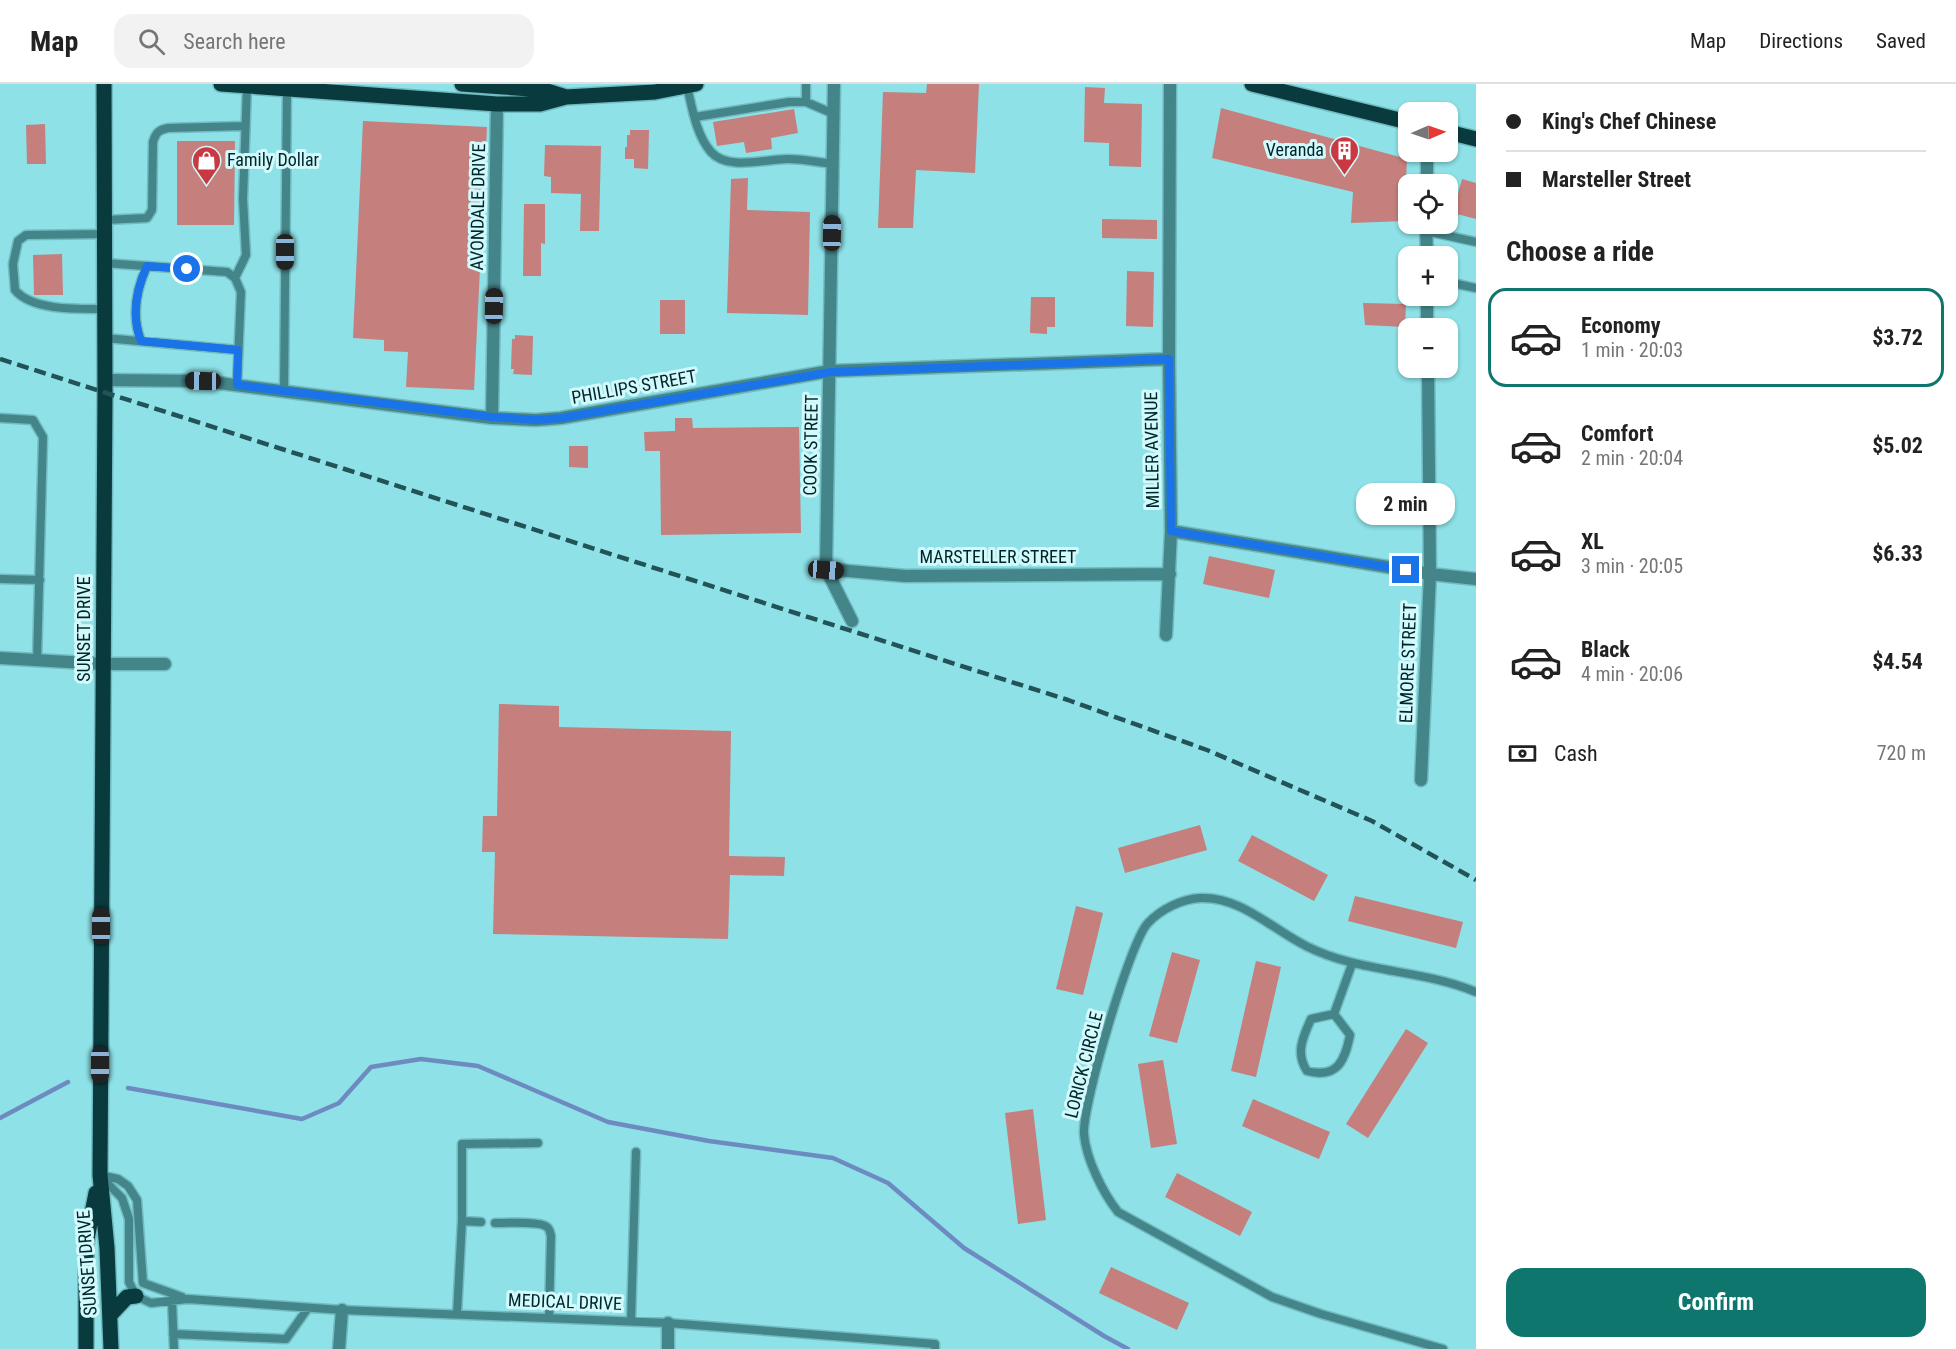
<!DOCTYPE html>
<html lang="en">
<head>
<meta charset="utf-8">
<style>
  :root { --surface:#fff; --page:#f2f2f2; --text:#222; --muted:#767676; --line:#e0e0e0; --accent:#0f766e }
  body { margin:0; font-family:"Roboto Condensed",sans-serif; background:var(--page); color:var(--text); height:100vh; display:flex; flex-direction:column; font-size:22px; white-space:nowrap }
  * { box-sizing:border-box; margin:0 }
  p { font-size:20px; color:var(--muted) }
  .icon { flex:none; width:33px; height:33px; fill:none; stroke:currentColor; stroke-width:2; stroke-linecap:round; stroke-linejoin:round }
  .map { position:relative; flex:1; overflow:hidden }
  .details { display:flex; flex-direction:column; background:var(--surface); width:480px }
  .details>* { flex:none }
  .top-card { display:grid; align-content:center; height:132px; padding:0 30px; background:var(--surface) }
  .needle { width:39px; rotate:88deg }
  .buttons { position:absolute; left:1398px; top:18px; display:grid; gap:12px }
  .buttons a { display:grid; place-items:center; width:60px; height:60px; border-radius:12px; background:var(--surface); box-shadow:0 2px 4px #0004; font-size:30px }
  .end { position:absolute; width:27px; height:27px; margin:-14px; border:8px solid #1a73e8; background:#fff; box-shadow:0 0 0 3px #fff }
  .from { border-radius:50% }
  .bubble { position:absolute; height:42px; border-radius:18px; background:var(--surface); box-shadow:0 2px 4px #0004; font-size:20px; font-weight:700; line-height:42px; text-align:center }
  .car { position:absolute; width:18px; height:36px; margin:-18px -9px; border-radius:8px; box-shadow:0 0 4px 2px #0007; background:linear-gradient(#222 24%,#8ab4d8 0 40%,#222 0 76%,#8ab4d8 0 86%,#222 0) }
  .top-card b { display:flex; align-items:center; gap:21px; height:57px; font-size:22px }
  .top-card b+b { border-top:2px solid var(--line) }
  .top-card i { width:15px; height:15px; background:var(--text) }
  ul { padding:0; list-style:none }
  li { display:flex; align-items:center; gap:18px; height:99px; margin:0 12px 9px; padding:0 18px; border:3px solid transparent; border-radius:18px }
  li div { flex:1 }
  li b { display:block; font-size:22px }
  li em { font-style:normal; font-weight:700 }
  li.current { border-color:var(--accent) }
  li>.icon { width:54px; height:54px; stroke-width:1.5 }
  h2 { padding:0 30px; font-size:27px; line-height:72px }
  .pay { display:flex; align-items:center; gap:15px; height:66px; padding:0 30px; font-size:22px }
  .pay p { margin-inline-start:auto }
  .cta { display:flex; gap:12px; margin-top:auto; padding:12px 30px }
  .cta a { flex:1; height:69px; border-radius:18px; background:var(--accent); color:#fff; font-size:24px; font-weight:700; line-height:69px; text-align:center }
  header { display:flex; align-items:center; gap:36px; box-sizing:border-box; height:84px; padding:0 30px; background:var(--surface); border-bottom:2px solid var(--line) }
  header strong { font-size:28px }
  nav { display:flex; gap:33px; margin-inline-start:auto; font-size:21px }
  .search { width:420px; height:54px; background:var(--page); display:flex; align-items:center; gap:15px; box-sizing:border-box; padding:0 21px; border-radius:18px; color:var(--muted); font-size:22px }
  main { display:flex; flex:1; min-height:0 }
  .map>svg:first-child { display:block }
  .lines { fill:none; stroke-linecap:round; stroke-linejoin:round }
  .stream { stroke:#6e8bc1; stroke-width:4.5 }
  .building { fill:#c57f7c }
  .lane-casing { stroke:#71bbc1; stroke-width:11 }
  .street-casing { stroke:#71bbc1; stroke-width:15 }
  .primary-casing { stroke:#71bbc1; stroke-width:18 }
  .lane { stroke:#448589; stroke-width:8 }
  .street { stroke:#448589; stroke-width:12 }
  .primary { stroke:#093b3e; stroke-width:15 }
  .rail { stroke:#225356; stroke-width:4.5; stroke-dasharray:12 6; stroke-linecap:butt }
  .route { stroke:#1a73e8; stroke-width:8 }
  .labels { text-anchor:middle; stroke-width:6; stroke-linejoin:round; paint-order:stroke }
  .poi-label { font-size:18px; fill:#002528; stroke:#d2fafd; text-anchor:end }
  .street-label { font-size:18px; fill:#002528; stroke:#d2fafd }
</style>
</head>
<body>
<header>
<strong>Map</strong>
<div class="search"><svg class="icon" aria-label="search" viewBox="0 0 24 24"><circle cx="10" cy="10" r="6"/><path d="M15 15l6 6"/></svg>Search here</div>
<nav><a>Map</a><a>Directions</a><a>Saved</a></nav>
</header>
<main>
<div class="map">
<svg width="1476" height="1265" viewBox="0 0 1476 1265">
  <rect width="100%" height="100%" fill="#8de1e7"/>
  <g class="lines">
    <path class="stream" d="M128 1004 302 1035 339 1019 371 983 421 975 478 982 608 1038 709 1057 833 1074 888 1099 964 1164 1104 1252 1128 1265
      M0 1034 68 998"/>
  </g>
  <path class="building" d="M927 0H979L975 89 916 86 913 144H878L883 8 926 9Z
    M1085 3 1105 4 1104 19 1142 20 1141 83 1109 82V59L1084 58Z
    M1221 24 1407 75 1404 137 1351 139 1353 108 1212 74Z
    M794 25 798 49 771 54 772 65 746 69 744 58 717 62 713 38Z
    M363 37 487 43 474 306 406 303 408 268 384 267V256L353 254Z
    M45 40 46 80H27L26 41Z
    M630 46H649L648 85 634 84V75H625V63H627V51H630Z
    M177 57H235L234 141H177Z
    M545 61 601 62 599 147H580L581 110 551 109V93L544 92Z
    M748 94 747 126 810 128 808 231 727 229 731 95Z
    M1462 95 1476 99V135L1453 129Z
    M524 120H545V160L541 159V192H523Z
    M1102 135 1157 136V155L1102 154Z
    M62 170 63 211H34L33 171Z
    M1127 187 1154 188 1153 243 1126 242Z
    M1031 213H1055V243H1047V250L1030 249Z
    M660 216H685V250H660Z
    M1363 219 1406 220 1405 243 1365 241Z
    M515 251 533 252 532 291 513 290 514 285H511L512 255H515Z
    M675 334H692L693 344 799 343 801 449 661 451 660 367H645L644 348 675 347Z
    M569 362H588V384L569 383Z
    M1209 472 1275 486 1269 514 1203 500Z
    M499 620 559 622V643L731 647 729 772 785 773 784 792 730 791 728 855 493 850 495 768H482L483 732H497Z
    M1200 741 1207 766 1125 789 1118 764Z
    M1252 751 1328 791 1314 817 1238 777Z
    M1355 812 1463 838 1456 864 1348 837Z
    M1076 822 1103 829 1083 911 1056 905Z
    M1172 868 1200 876 1177 959 1149 952Z
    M1256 877 1281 883 1256 993 1231 987Z
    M1406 945 1428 959 1368 1054 1346 1040Z
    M1163 976 1177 1060 1151 1064 1138 980Z
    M1253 1015 1330 1048 1319 1075 1242 1042Z
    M1033 1025 1046 1136 1018 1140 1005 1029Z
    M1177 1089 1252 1128 1240 1152 1165 1113Z
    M1111 1183 1189 1219 1177 1246 1099 1209Z"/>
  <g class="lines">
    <defs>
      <path id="lane" d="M687 2C692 23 696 51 711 68 728 87 765 75 787 75 803 75 818 78 833 80
        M806 18V0
        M695 33 789 18H806L834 30
        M105 136 147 134 152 126 153 58C156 48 159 46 168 44L245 42
        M1426 147 1476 158
        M105 150 26 151 18 157 13 180 15 206C32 227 80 225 105 225
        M105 179 227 188 235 194 241 208 237 301
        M235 194 246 171 243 115 247 2
        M1448 198 1476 204
        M105 254 238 266
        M141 257C131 231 136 206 147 182
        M284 307 287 5
        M0 334 33 336 43 353 37 577
        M0 495 40 496
        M1334 930 1311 935C1303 953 1295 969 1307 987 1337 995 1345 977 1350 951L1334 930 1352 880
        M100 1091 118 1095 128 1102 137 1116 143 1199 182 1213
        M102 1094 122 1114 129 1135V1198L136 1212 151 1219 188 1215 342 1226 668 1239 935 1260V1265
        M462 1137 481 1138
        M495 1139C505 1139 541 1137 547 1143 550 1145 550 1149 551 1152L549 1234
        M172 1217 174 1265
        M457 1230 462 1137V1060L538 1059
        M631 1237 636 1068
        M173 1250 286 1255 308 1224
        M1443 1265 1321 1230 1272 1213 1118 1128C1103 1109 1086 1075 1084 1050 1082 1022 1130 857 1148 839 1161 825 1182 815 1200 814 1240 812 1272 845 1306 862 1359 889 1421 885 1476 908"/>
      <path id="street" d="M834 0 826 485 852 537
        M1427 100V68
        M1426 140 1427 172
        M1427 212V244
        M105 296 203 297 492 334 536 336 561 334 830 287 1169 275
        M492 334 497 20
        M1171 447 1430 490 1476 495
        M826 485 905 492 1170 490
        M1166 551 1171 447 1169 275 1170 0
        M0 574 103 580H165
        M1421 696 1430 490 1428 284
        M339 1265 342 1226
        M668 1265V1239"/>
      <path id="primary" d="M104 0 105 309 100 1091 107 1164 111 1265
        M221 0 497 20H540L566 13 655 8 696 0
        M462 0 544 6 566 13
        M1252 0 1408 38
        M1448 48 1476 55
        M110 1231 127 1213 136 1212
        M86 1265V1160L96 1109"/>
    </defs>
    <use href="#lane" class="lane-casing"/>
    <use href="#street" class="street-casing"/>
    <use href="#primary" class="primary-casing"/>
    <use href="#lane" class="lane"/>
    <use href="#street" class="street"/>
    <use href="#primary" class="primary"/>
    <path class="rail" d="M0 275 1068 616 1207 666 1372 737 1476 796"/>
  </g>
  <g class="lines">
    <path class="route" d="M187 185 147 182C136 206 131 231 141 257L238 266 237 301 492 333 536 336 561 334 831 288 1169 275 1171 447 1406 486"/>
  </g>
  <defs>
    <symbol id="building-pin" viewBox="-11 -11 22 30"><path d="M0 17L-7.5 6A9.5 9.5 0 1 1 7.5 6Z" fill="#c83941" stroke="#d2fafd"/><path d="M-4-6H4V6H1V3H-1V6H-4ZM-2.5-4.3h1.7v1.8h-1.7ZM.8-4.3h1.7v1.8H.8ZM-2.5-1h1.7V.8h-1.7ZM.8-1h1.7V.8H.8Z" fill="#fff"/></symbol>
    <symbol id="shop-pin" viewBox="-11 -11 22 30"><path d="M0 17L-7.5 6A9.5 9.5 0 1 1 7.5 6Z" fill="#c83941" stroke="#d2fafd"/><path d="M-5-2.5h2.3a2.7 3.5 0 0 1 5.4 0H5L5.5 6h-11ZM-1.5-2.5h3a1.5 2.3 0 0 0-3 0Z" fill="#fff"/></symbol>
  </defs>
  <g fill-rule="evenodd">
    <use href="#building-pin" x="1328" y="50" width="33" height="45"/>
    <use href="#shop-pin" x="190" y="60" width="33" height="45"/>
  </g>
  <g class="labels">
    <g class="poi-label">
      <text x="1324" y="72">Veranda</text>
      <text x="227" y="82" text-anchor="start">Family Dollar</text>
    </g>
    <g class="street-label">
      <text transform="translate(478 123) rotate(-89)" y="6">AVONDALE DRIVE</text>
      <text transform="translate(634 303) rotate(-10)" y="6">PHILLIPS STREET</text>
      <text transform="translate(811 361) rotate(-89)" y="6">COOK STREET</text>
      <text transform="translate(1152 366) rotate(-91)" y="6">MILLER AVENUE</text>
      <text x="998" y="479">MARSTELLER STREET</text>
      <text transform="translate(84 545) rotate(-90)" y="6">SUNSET DRIVE</text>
      <text transform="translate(1408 579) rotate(-88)" y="6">ELMORE STREET</text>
      <text transform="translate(1084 981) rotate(-76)" y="6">LORICK CIRCLE</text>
      <text transform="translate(87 1179) rotate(-94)" y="6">SUNSET DRIVE</text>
      <text transform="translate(565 1218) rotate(2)" y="6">MEDICAL DRIVE</text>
    </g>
  </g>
</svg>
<div class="buttons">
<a><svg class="needle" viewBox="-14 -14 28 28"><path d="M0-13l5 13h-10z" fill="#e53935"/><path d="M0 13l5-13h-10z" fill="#767676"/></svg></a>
<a><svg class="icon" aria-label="locate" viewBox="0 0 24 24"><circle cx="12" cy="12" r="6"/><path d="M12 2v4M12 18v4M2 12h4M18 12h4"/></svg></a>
<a>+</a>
<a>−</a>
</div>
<i class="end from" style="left:187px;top:185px"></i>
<i class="end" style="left:1406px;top:486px"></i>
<div class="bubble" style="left:1356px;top:399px;width:99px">2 min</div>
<i class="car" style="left:832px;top:149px;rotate:1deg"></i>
<i class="car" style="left:285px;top:168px;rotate:180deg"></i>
<i class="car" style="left:494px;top:222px;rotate:1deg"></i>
<i class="car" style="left:203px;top:297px;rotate:271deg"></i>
<i class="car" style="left:826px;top:486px;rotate:94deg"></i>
<i class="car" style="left:101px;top:842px;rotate:0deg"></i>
<i class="car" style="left:100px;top:981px;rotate:180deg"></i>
</div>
<section class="details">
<div class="top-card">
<b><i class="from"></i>King's Chef Chinese</b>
<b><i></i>Marsteller Street</b>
</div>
<h2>Choose a ride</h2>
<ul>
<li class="current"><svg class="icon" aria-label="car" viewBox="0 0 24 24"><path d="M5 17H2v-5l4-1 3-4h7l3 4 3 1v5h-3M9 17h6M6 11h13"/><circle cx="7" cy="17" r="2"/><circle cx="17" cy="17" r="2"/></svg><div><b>Economy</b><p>1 min · 20:03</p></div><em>$3.72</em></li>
<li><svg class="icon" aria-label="car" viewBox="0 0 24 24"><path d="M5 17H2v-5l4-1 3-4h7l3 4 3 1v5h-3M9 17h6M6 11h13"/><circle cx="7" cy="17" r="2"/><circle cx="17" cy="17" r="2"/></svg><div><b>Comfort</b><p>2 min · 20:04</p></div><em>$5.02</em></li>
<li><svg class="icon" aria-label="car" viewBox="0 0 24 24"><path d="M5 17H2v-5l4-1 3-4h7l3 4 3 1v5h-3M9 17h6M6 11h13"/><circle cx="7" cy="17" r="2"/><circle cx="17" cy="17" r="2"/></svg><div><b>XL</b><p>3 min · 20:05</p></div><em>$6.33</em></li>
<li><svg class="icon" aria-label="car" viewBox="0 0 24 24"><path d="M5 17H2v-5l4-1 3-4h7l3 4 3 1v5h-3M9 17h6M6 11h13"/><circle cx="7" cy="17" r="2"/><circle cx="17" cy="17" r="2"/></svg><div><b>Black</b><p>4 min · 20:06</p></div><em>$4.54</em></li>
</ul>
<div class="pay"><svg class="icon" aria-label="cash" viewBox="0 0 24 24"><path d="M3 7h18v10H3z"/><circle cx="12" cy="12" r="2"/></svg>Cash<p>720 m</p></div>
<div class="cta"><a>Confirm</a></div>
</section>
</main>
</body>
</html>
